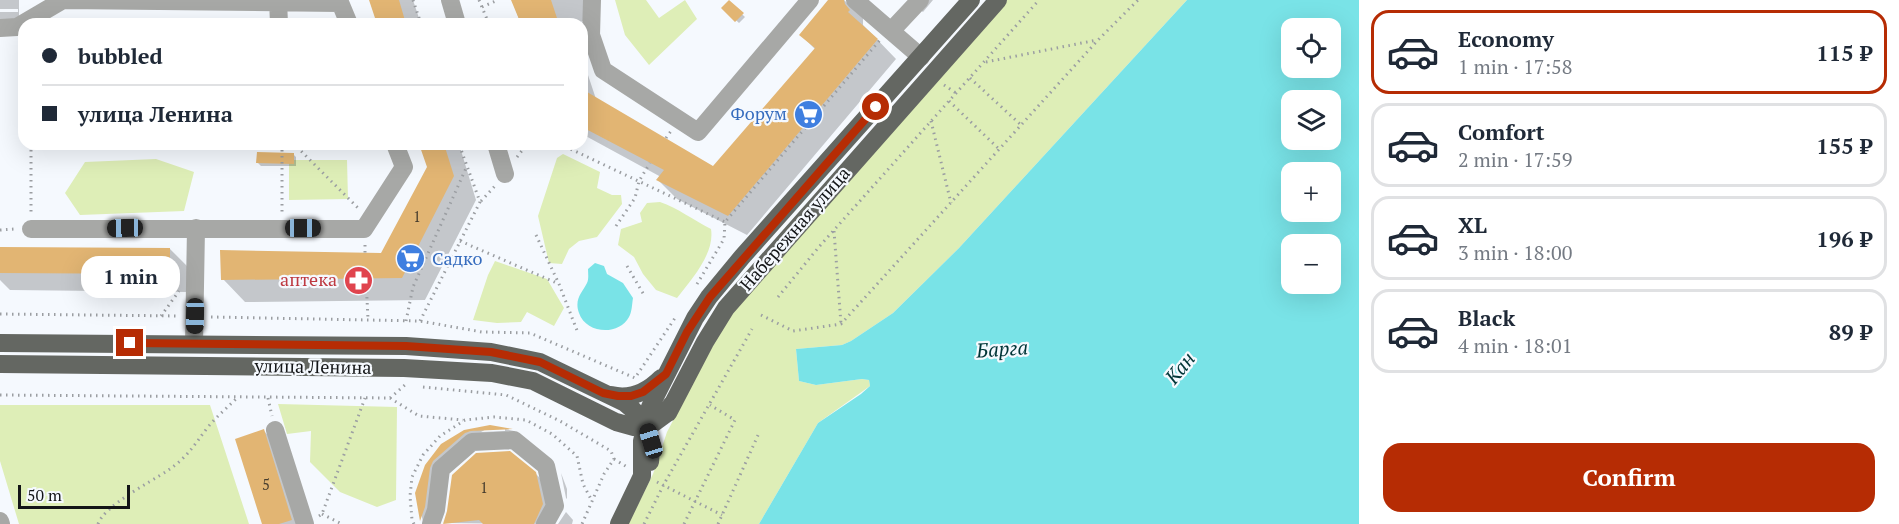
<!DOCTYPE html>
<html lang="en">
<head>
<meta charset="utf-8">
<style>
  :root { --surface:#fff; --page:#f2f2f3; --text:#1f2937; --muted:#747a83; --line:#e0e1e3; --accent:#b62c04 }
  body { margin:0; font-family:"PT Serif",serif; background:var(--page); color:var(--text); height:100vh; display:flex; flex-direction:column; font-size:22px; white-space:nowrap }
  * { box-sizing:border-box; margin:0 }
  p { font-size:20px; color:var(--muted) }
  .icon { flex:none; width:33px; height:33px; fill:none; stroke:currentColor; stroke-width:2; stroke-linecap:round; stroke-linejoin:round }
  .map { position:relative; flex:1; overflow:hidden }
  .sheet { display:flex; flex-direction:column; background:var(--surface); width:540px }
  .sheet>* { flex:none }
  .hud { position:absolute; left:18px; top:18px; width:570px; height:132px; border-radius:18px; box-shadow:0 6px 24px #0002; display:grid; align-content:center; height:132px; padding:0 24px; background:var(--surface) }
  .fabs { position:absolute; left:1281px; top:18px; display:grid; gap:12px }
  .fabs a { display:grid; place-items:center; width:60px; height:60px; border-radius:12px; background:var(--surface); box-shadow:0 6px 24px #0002; font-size:30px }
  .scale { position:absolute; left:18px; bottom:15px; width:112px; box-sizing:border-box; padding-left:6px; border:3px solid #131517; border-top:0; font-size:16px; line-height:21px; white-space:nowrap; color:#131517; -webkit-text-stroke:4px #f5f9fe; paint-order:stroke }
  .end { position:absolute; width:27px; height:27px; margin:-14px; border:8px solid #b62c04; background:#fff; box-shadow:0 0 0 3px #fff }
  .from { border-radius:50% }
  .bubble { position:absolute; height:42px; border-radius:18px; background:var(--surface); box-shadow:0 6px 24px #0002; font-size:20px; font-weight:700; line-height:42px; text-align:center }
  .car { position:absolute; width:18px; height:36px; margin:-18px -9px; border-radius:8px; box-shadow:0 0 4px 2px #0007; background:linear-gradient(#222 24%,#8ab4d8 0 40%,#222 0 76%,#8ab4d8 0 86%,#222 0) }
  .hud b { display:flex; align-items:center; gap:21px; height:57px; font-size:22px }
  .hud b+b { border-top:2px solid var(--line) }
  .hud i { width:15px; height:15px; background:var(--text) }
  ul { padding:10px 0 0; list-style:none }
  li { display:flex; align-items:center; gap:18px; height:84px; margin:0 12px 9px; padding:0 12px; border:3px solid var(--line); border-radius:18px }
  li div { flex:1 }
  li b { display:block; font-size:22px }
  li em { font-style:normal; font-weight:700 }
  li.current { border-color:var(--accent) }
  li>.icon { width:54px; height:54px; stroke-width:1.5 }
  .cta { display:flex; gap:12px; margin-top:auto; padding:12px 24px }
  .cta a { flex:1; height:69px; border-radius:18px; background:var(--accent); color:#fff; font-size:24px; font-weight:700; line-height:69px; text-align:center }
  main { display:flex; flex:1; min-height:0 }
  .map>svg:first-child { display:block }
  .green { fill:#deeeb7 }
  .water { fill:#79e3e7; fill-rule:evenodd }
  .shadow { fill:#0003 }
  .building { fill:#e2b573 }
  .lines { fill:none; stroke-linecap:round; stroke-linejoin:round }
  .path { stroke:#9b9ea2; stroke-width:3; stroke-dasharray:1.5 4.5; stroke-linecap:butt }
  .minor { stroke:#a7a8a6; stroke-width:18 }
  .major { stroke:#646762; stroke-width:18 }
  .route { stroke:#b62c04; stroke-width:8 }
  .labels { text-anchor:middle; stroke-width:4.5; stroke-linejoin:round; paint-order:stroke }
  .number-label { font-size:15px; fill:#473d2e }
  .shop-label { font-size:18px; fill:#366cbe; stroke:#f5f9fe; text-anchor:end }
  .street-label { font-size:18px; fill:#131517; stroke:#f5f9fe }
  .health-label { font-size:18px; fill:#be3a42; stroke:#f5f9fe; text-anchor:end }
  .water-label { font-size:20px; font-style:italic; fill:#003537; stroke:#f5f9fe }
</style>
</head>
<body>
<main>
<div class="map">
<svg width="1359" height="524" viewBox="0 0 1359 524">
  <rect width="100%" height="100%" fill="#f5f9fe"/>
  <path class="green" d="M615 0H646L659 18 685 0 697 19 649 65 625 35Z
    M1007 0H1187L959 248 893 313 851 341 842 345 796 349 799 381 816 385 862 379 869 380 870 386 818 423 759 524H628L653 474 667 432 726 320Z
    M563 154 600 172 597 188 612 195H621L622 204 597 237 579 241 569 249 562 264 549 263 538 216 557 158Z
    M156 159 194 172 184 211 80 215 65 193 85 162Z
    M289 160H347L348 199 289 200Z
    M660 202C678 208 693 220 711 229 715 253 692 279 677 298L656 290 643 274 634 257 618 245 621 229 642 222 640 213 647 203Z
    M495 261 547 279 564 308 554 326 527 312 521 322 497 323 473 320 488 275Z
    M278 404 397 407 396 500 377 507 340 492 310 462 311 431 287 434Z
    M0 405H210L249 524H19L0 461Z"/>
  <path class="water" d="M1187 0H1359V524H759L818 423 861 394 870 386 869 380 862 379 816 385 799 381 796 349 842 345 851 341 893 313 959 248ZM1292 28H1330V68H1292ZM1292 100H1330V140H1292ZM1292 172H1330V212H1292ZM1292 244H1330V284H1292Z
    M595 263 604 266 607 274 623 283 633 298C632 304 632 312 629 317 619 336 586 334 579 313 574 299 582 293 587 283 589 279 588 273 588 269Z"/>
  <path class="shadow" d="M0 0H19V19H0V12H18V9H0Z
    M371 0H413L421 24H379Z
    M512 0H583L590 18 576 24H521Z
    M830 0H844L863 18V25L868 30 896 59 747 235 677 199 658 180 661 177 582 134V57L596 99 713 168 816 50 801 35Z
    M908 0H933L923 12Z
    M729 2 745 17 739 23 723 8Z
    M420 144H459L476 200 425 300 245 302 223 279 382 255 428 167Z
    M293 154 296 157V166H261L258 163Z
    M0 248 170 249 188 267 187 292 10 290 0 280Z
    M488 428 481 432 505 431V429L514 431 468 436 427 511 423 522 417 493 427 465 465 432Z
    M264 431 286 454 308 524H264Z
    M535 473 544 482 551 513 546 524 445 523Z
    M561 473 567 489V499L566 498Z
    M566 512 573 520 572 524H558Z"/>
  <path class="building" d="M369 0H399L406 24H377Z
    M511 0H551L559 24H521Z
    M729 0 744 13 735 22 721 8Z
    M828 0H844L845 4 850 10 848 12 878 39 728 216 656 180 664 170 582 127V89L713 166 815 48 799 35Z
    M419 144H444L454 176 402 278 221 280 220 250 381 253 427 167Z
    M257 152 294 153V164L256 163Z
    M0 247 170 248V274L0 273Z
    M490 425 513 429 471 431 465 433 433 461 430 468 425 507 420 521 415 493 425 465 441 444 464 430Z
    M264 429 292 520 279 524H262L235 439Z
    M510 451 536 472 543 504 534 524H483L479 520 443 524 447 511 452 475 476 453Z"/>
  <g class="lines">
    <path class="path" d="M413 0 421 24
      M479 0 489 24
      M482 7 498 0
      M986 62 1097 40
      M970 78 1021 125
      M944 85 956 93
      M949 101 999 149
      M931 121 951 203
      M666 138 671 131
      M31 144V214
      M282 144V214
      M560 144 725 222
      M297 147 360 210
      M282 148 381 145
      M517 157 527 144
      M481 201 495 186
      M616 226 635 198 639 181 650 163
      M0 230 15 229
      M834 231 841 324
      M536 235 559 284 578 333
      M460 241 559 284
      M365 245V253
      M627 266 644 295
      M366 279 368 319
      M697 284 724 239 725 222 880 40
      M778 297 818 248 1039 0
      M0 314 180 316
      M761 315 793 331 841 324 1098 40 1138 0
      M161 316 179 291
      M211 317 420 321 482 332 530 333 635 378 675 318
      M406 321 413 287 467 166
      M420 321 480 202 459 144
      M423 387 506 395 560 421 611 451 614 459 604 474 582 524
      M0 395 390 398 405 385 407 386
      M268 398 272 416
      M390 398 419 416 463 420
      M614 459 627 467
      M657 482 722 515
      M322 514 342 524
      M319 516 322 514 365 398
      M98 524C105 505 149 483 167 471 188 457 194 445 208 427 217 416 228 407 238 397
      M414 524 412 520 410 496 412 477 423 455 440 436 465 420 494 417 526 420 552 434 577 456 583 484 592 501
      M644 524 664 484 752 329
      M684 524 735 420 710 405
      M718 524 759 433"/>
    <path class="minor" d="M278 0 279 24
      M339 0 349 24
      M450 0 457 24
      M592 0 591 35 603 70 698 132 810 0
      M855 0 921 57
      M0 28 17 27 63 0 340 3
      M891 31 920 0
      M496 144 505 174
      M31 229H364L404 167 395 144
      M194 344 196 228
      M275 430 305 524
      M0 521 1 524
      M431 524 436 510 441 469 472 442 514 440 546 466 555 506 545 524"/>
    <path class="major" d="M0 343 406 346 491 352 540 362 625 403C646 419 653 436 650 462
      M0 364 404 368 492 373 533 381 616 422 634 427 651 425 666 414 672 404
      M611 395C631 400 647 392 661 378
      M668 413 705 342 726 308 998 0
      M619 524 642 476V441L650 407 695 318 709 297 742 257 971 0"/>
  </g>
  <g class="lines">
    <path class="route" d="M130 343 406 346 491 352 540 362 603 393 618 396H631L643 392 666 374 687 332 710 297 876 107"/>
  </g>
  <defs>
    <symbol id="supermarket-disc" viewBox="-11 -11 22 22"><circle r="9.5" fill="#3f7fe0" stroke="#f5f9fe"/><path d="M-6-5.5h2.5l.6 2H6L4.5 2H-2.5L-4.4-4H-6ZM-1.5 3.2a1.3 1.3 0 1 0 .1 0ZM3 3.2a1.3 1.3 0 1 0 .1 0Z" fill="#fff"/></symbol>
    <symbol id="pharmacy-disc" viewBox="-11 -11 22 22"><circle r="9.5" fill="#e0444e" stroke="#f5f9fe"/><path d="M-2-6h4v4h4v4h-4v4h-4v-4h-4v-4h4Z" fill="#fff"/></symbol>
  </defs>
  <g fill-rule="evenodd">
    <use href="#supermarket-disc" x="792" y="98" width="33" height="33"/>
    <use href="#supermarket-disc" x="394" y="242" width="33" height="33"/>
    <use href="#pharmacy-disc" x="342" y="264" width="33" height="33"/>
  </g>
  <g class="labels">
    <g class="number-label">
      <text x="417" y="222">1</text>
      <text x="266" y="490">5</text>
      <text x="484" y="493">1</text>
    </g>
    <g class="shop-label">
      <text x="787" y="120">Форум</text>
      <text x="432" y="265" text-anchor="start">Садко</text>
    </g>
    <g class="street-label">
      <text transform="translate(795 229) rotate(-49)" y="6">Набережная улица</text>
      <text transform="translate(313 367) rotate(1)" y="6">улица Ленина</text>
    </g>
    <g class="health-label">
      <text x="337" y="286">аптека</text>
    </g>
    <g class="water-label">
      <text transform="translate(1002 349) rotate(-4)" y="7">Барга</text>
      <text transform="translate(1180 368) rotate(-51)" y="7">Кан</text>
    </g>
  </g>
</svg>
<div class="fabs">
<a><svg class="icon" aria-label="locate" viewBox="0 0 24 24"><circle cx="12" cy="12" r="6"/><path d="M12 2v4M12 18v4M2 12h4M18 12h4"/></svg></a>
<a><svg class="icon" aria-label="layers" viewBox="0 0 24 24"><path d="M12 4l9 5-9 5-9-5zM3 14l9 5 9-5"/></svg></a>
<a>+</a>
<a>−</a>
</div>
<div class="scale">50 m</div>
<i class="end from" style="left:876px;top:107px"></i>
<i class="end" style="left:130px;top:343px"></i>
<div class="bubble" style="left:81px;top:256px;width:99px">1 min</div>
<i class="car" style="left:125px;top:228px;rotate:269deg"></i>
<i class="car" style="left:303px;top:228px;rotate:90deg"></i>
<i class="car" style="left:195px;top:316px;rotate:181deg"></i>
<i class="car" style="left:651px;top:441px;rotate:343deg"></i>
<div class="hud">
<b><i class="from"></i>bubbled</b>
<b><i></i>улица Ленина</b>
</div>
</div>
<section class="sheet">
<ul>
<li class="current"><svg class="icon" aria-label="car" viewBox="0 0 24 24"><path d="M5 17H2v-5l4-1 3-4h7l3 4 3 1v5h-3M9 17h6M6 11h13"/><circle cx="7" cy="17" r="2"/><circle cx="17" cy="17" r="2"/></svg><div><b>Economy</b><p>1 min · 17:58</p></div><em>115 ₽</em></li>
<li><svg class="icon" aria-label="car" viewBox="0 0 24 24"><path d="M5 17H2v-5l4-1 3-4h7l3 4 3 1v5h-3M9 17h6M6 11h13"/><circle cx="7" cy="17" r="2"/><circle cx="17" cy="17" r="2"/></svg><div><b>Comfort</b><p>2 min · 17:59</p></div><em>155 ₽</em></li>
<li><svg class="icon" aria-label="car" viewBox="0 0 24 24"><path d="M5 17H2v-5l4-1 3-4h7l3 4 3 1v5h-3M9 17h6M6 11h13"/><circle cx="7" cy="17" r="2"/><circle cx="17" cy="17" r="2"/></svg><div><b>XL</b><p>3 min · 18:00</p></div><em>196 ₽</em></li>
<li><svg class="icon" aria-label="car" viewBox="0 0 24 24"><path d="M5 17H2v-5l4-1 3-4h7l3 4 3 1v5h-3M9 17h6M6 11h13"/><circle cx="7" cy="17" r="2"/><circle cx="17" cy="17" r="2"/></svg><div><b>Black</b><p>4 min · 18:01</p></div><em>89 ₽</em></li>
</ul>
<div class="cta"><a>Confirm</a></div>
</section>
</main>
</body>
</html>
